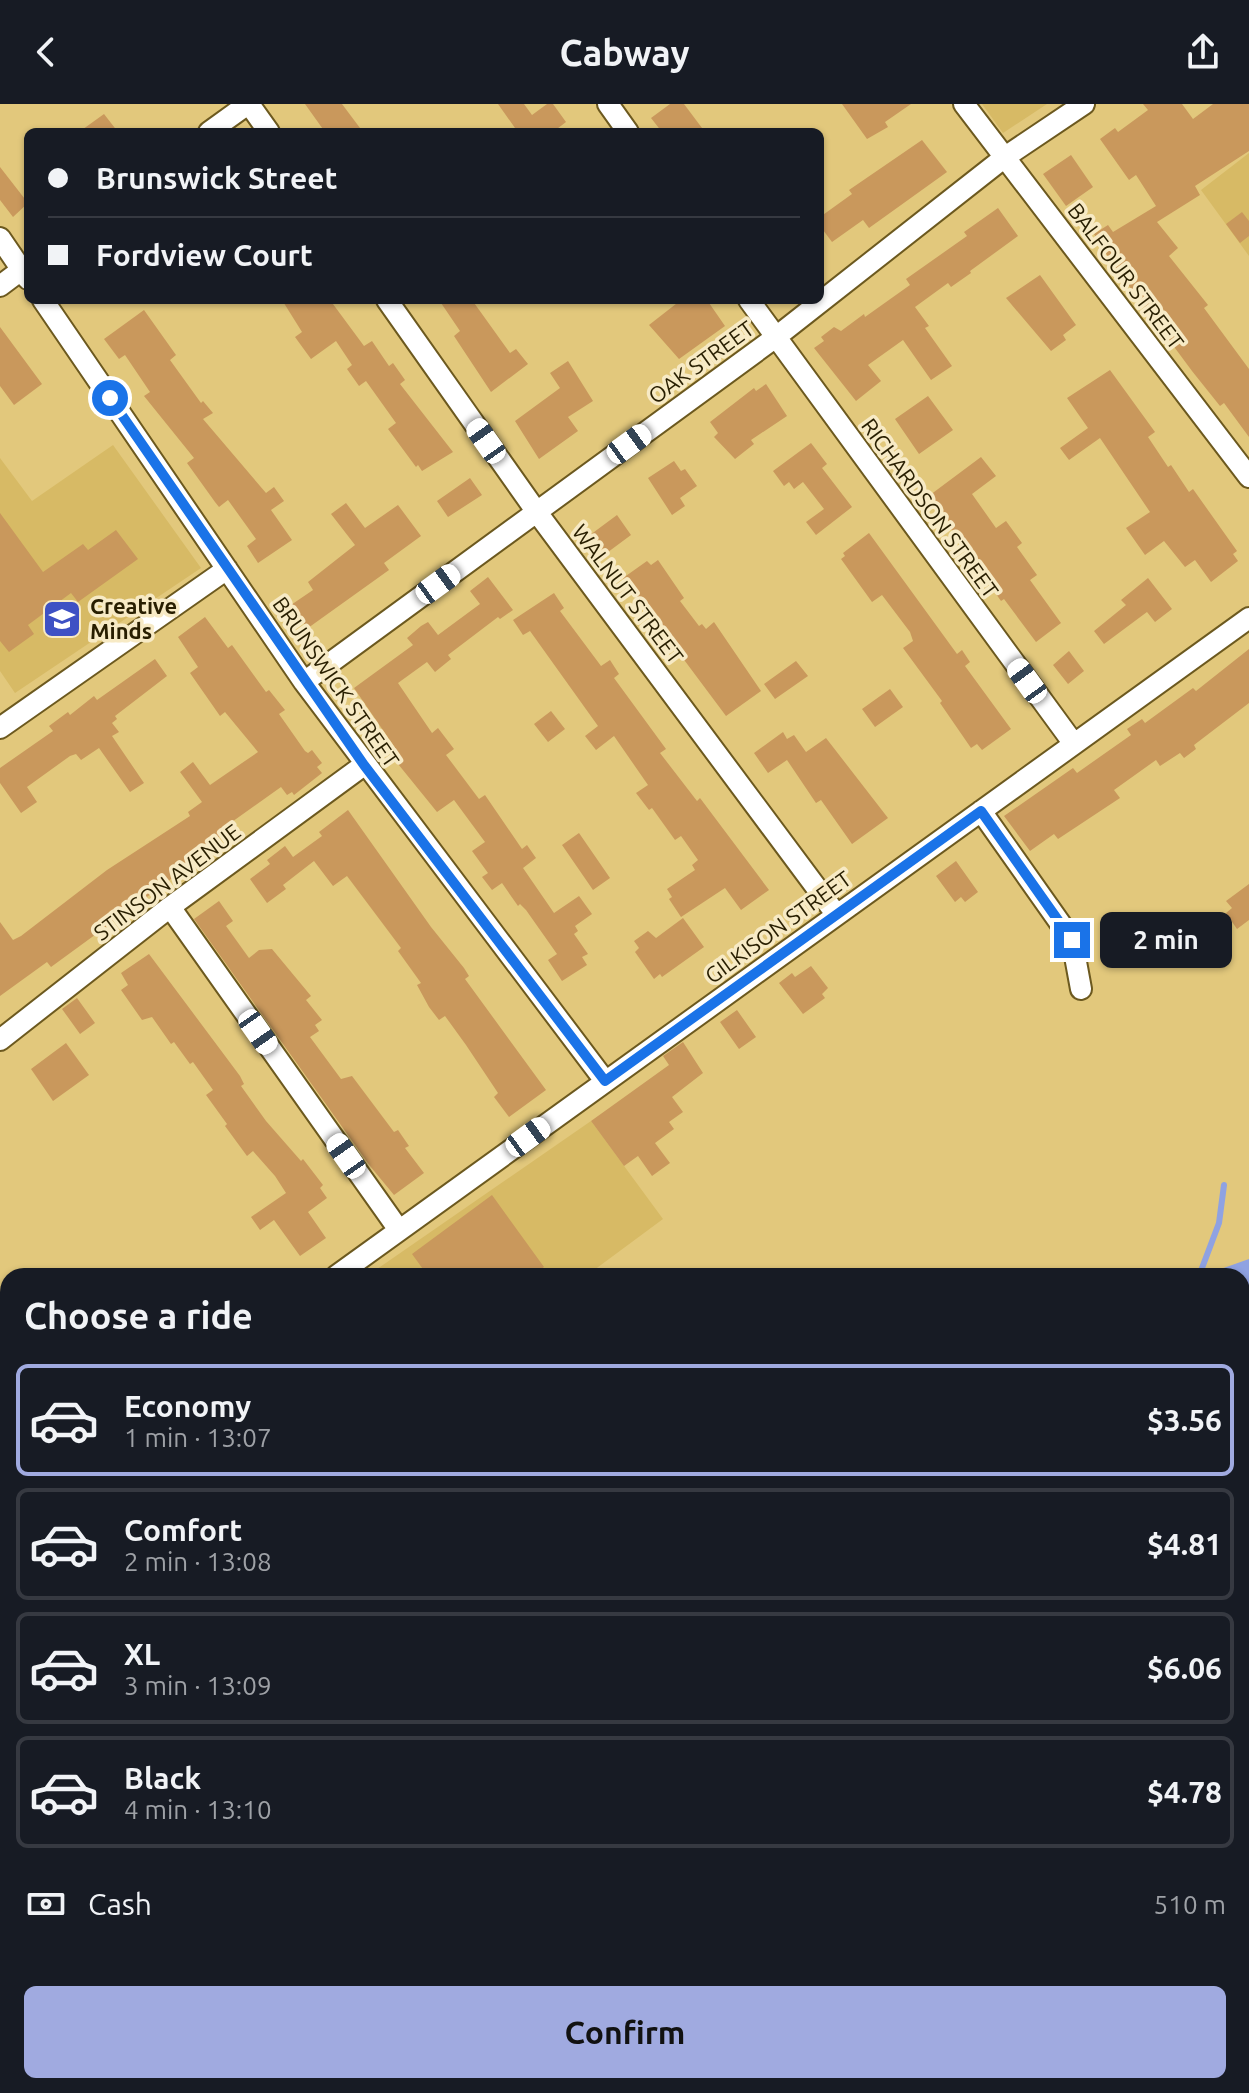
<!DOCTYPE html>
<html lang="en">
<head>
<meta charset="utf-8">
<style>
  :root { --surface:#171b24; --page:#20242c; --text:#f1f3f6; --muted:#9ea1a6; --line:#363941; --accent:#a0aae0 }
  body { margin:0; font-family:Ubuntu,sans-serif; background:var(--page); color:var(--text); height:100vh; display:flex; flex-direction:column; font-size:30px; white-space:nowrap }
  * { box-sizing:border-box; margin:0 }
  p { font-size:26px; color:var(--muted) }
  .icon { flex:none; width:44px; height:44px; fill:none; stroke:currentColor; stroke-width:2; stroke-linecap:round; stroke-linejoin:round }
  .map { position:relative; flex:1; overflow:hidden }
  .sheet { position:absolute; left:0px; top:1164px; width:1250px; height:826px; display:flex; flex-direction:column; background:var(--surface); border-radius:24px 24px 0 0; box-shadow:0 2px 6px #0004 }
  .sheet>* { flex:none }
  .hud { position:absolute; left:24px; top:24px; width:800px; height:176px; border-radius:12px; box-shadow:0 2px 6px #0004; display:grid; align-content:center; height:176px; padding:0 24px; background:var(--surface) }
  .end { position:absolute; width:36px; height:36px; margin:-18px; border:10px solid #1a73e8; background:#fff; box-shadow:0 0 0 4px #fff }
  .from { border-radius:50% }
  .bubble { position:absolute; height:56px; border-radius:12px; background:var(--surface); box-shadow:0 2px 6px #0004; font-size:26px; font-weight:600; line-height:56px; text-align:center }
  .car { position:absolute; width:24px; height:48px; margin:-24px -12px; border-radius:10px; box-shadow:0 0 6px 2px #0007; background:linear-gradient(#fff 24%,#345 0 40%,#fff 0 76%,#345 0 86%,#fff 0) }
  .hud b { display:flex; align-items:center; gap:28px; height:76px; font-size:30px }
  .hud b+b { border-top:2px solid var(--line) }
  .hud i { width:20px; height:20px; background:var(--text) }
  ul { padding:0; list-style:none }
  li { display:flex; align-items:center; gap:24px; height:112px; margin:0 16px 12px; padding:0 8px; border:4px solid var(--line); border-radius:12px }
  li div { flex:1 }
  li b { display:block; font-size:30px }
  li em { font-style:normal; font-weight:600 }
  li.on { border-color:var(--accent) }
  li>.icon { width:72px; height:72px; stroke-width:1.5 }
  h2 { padding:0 24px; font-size:36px; line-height:96px }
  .pay { display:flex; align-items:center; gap:20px; height:88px; padding:0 24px; font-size:30px }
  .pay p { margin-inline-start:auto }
  .button { display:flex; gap:16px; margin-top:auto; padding:16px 24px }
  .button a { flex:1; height:92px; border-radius:12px; background:var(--accent); color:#111; font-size:32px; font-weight:600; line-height:92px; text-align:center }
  header { display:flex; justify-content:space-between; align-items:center; height:104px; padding:0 24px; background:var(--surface); font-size:36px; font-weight:600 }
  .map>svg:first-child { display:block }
  .built { fill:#d7ba65 }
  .green { fill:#8fce9e }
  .water { fill:#8fa2e2 }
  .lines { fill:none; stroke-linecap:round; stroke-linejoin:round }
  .stream { stroke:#8fa2e2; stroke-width:6 }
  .building { fill:#c9985c }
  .minor-casing { stroke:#6c591f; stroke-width:24 }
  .major-casing { stroke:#6c591f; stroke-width:30 }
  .minor { stroke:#fff; stroke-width:20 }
  .major { stroke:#fff; stroke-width:26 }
  .route { stroke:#1a73e8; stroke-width:10 }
  .labels { text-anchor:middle; stroke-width:7; stroke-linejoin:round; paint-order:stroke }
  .street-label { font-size:22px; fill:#281e00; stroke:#f7eac5 }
  .poi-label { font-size:22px; font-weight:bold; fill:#281e00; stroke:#f7eac5; text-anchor:start }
</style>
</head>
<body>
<header><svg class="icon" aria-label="back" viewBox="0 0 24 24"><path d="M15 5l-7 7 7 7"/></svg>Cabway<svg class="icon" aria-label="share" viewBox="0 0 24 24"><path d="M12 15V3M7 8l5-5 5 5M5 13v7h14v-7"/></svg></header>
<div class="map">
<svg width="1249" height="1989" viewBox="0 0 1249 1989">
  <rect width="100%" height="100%" fill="#e2c87c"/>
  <path class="built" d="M982 0H1047L1003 29Z
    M1249 49V152L1201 86Z
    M113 341 201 464 15 589 0 567V354L32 397Z
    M591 1017 663 1115 586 1172H367Z
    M1242 1598 1249 1599V1989H894V1982H1242Z"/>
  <path class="green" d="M94 1982H836V1989H97Z"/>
  <path class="water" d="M1249 1155V1369L1242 1370V1172H1201Z
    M0 1544 8 1545V1794L0 1799Z"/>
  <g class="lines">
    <path class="stream" d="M1199 1172 1219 1119 1224 1081"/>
  </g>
  <path class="building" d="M305 0H342L363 28H325Z
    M498 0H524L532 11 547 0H553L566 18 553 28H510L515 24Z
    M670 0H684L705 28H662L651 14Z
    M842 0H911L885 18 888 23 867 35Z
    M1143 0H1182L1193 15 1213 0H1249V47L1195 82 1200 91 1157 118 1178 144 1169 152 1208 201 1204 204 1249 265V333L1224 299 1220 302 1192 267 1112 159 1094 130 1108 121 1113 128 1156 102 1136 71 1129 76 1100 35 1115 24 1118 28 1148 6Z
    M104 10 118 28H79Z
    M922 36 947 68 869 124 863 116 832 138 820 122V113L852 90 849 86Z
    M1071 51 1093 83 1066 102 1043 70Z
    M0 63 28 99 13 113 0 96Z
    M998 104 1018 132 970 167 971 169 951 183 948 179 915 203 929 222 925 224 952 262 931 276 903 236 868 261 881 277 856 297 814 244 824 237 821 233 834 223 841 227 864 210 865 213 910 181 906 175 967 132 964 128Z
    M1242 108 1249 117V132L1240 139 1226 120Z
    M1040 171 1076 221 1063 231 1066 236 1051 247 1006 194Z
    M282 196H330L364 242 372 237 389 262 393 259 405 276 400 280 453 348 422 367 418 361 416 363 388 325 396 319 366 277 359 282 347 265 352 261 336 237 311 255 295 233 302 228Z
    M439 196H472L510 249 516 245 528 260 491 288 454 232 460 227Z
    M681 196H707L725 222 679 255 649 221Z
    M144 206 176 251 170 256 201 299 203 297 213 309 203 315 266 389 274 383 284 397 271 406 292 436 258 459 247 442 256 435 228 396 219 403 215 398 187 359 194 354 144 292 150 288 125 251 119 255 104 235Z
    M0 223 42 280 14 301 0 282Z
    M568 257 593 297 568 313 578 327 539 355 515 317 560 284 550 269Z
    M1110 266 1155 328 1148 333 1168 363 1171 361 1189 388 1193 385 1237 447 1233 450 1238 457 1211 478 1195 456 1185 463 1164 437 1145 451 1126 424 1150 408 1100 334 1069 356 1060 344 1088 324 1067 294Z
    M766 280 787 312 751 336 754 340 735 355 714 333 718 329 710 318 754 284 756 287Z
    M928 292 953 326 919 350 895 315Z
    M811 339 827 360 822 364 852 403 816 431 806 418 824 405 803 378 794 385 789 378 784 382 773 367Z
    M981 353 996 372 972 390 996 424 1006 417 1022 439 1017 443 1037 471 1030 476 1061 519 1036 538 1004 495 1001 497 965 446 967 445 926 394Z
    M674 357 681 367 685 365 697 382 680 394 685 402 672 411 648 374Z
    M470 374 482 391 448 413 437 397Z
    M346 399 365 424 398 401 421 432 384 459 389 466 308 524 288 503 313 486 308 478 355 441 331 410Z
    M0 409 43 468 83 440 88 446 116 426 138 455 78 498 71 489 28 521 34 530 9 548 0 537Z
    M617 411 631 431 604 451 590 431Z
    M869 429 957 550 962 546 970 558 965 562 1011 625 982 646 977 640 971 644 940 599 942 597 903 544 913 537 910 528 882 491 872 498 841 455 845 452 843 449Z
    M658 456 684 494 680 497 699 522 702 520 706 525 714 518 761 587 726 612 623 474 647 457 651 461Z
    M488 473 513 506 500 515 498 513 448 551 451 555 435 568 427 558 398 579 432 629 438 624 454 645 446 651 479 695 485 691 522 745 527 741 536 754 523 764 554 809 579 792 592 810 575 822 578 827 574 830 588 850 582 853 587 861 562 877 548 856 557 850 526 806 520 800 518 802 502 779 492 786 482 773 488 769 472 747 485 738 454 696 437 708 394 655 400 651 354 584 413 541 407 534 421 522 428 518 438 531 480 500 470 487Z
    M1148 474 1172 505 1155 518 1147 508 1104 540 1094 527 1126 501 1121 496Z
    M554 489 564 504 560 507 601 562 610 556 619 570 614 574 666 645 660 649 697 697 700 694 769 786 741 806 725 784 681 813 669 795 672 793 667 785 695 766 692 761 698 756 681 732 675 736 652 704 649 706 636 689 648 681 614 632 596 646 585 632 598 622 530 527 523 531 513 516Z
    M205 513 228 544 232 541 266 588 269 586 285 606 279 610 305 647 308 649 312 646 322 659 317 663 322 669 294 691 292 688 287 691 281 683 229 720 232 724 199 747 202 750 166 779 51 863 47 858 0 892V818L13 836 21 832 107 766 190 712 188 708 202 698 180 668 193 658 210 681 258 648 225 608 220 612 190 569 198 563 178 533Z
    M1249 545V599L1194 641 1196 645 1184 654 1180 649 1160 662 1156 656 1114 686 1120 694 1058 735 1054 730 1030 747 1004 712 1073 664 1077 669 1094 657 1131 631 1127 625 1142 615 1145 619 1193 584 1196 587Z
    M1069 547 1084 567 1068 580 1053 561Z
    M155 555 167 572 115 612 117 615 112 619 119 628 112 632 144 679 130 688 99 644 81 656 76 650 70 652 27 683 37 698 21 709 0 679V664L53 627 49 622 68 608 70 611 94 592 97 596Z
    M796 557 808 572 775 595 764 580Z
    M890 585 903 603 875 623 862 605Z
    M551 607 565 625 548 638 534 620Z
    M783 628 787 635 794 631 806 648 826 634 888 714 852 740 821 696 816 699 787 656 768 669 754 649Z
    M348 706 431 823 464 864 469 872 465 875 546 986 509 1013 494 993 498 989 466 941 445 912 439 916 429 903 417 881 421 879 398 847 401 844 347 772 333 782 314 757 283 781 286 785 267 799 250 775 270 760 267 756 285 742 293 753 322 732 319 728Z
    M579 729 610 774 593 786 562 741Z
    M956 757 978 788 965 798 961 793 955 798 936 772Z
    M1249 780V816L1237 825 1226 809 1232 804 1226 797Z
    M219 797 233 817 226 822 249 854 259 846 272 845 311 892 306 896 322 916 315 921 319 927 310 933 341 975 352 972 394 1028 398 1026 409 1042 405 1044 424 1069 394 1091 370 1062 194 815Z
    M683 814 704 843 662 873 660 870 654 875 635 848 639 844 634 837 648 827 656 834Z
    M149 850 240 972 244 980 241 982 266 1017 301 1057 303 1055 323 1081 320 1084 327 1094 308 1108 326 1134 300 1152 274 1116 260 1126 251 1113 286 1089 275 1072 253 1047 247 1052 225 1022 227 1020 206 991 213 986 193 958 190 960 174 938 171 940 152 913 142 916 121 886 128 881 121 869Z
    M811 862 828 884 822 890 825 894 803 910 779 879 792 869 795 873Z
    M77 894 95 919 80 930 62 905Z
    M737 906 756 933 739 945 720 918Z
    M683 938 703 969 672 993 683 1008 669 1018 674 1025 655 1039 670 1059 652 1072 638 1052 624 1062 591 1017 669 961 663 952Z
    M66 939 89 971 53 997 31 965Z
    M492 1091 544 1163 532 1172H428L412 1150Z"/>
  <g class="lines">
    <defs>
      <path id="minor" d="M249 0 269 28
        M608 0 628 28
        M964 0 1249 373
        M209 28 248 0
        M0 134 28 175
        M0 182 28 161
        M43 196 304 578 605 977
        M387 196 536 407 836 810
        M749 196 1074 640
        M304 578 776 233 1005 53 1084 0
        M0 624 227 465
        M981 707 1072 836 1081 885
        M170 803 399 1126
        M0 936 170 803 364 661
        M336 1172 1249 514
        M0 1414 8 1408"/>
      <path id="major" d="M0 1982 4 1989"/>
    </defs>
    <use href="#minor" class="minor-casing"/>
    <use href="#major" class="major-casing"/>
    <use href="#minor" class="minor"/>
    <use href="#major" class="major"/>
  </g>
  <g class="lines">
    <path class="route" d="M110 294 364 661 605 977 981 707 1072 836"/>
  </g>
  <defs>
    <symbol id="school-square" viewBox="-11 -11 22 22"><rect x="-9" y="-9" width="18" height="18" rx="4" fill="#3e51c4" stroke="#f7eac5"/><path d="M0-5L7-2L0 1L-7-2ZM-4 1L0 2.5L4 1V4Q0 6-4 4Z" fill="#fff"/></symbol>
  </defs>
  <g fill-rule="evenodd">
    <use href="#school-square" x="40" y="493" width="44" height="44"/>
  </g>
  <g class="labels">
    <g class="street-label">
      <text transform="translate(1126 172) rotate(53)" y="8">BALFOUR STREET</text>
      <text transform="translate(701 258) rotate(-36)" y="8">OAK STREET</text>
      <text transform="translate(930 404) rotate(54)" y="8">RICHARDSON STREET</text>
      <text transform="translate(628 490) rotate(53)" y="8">WALNUT STREET</text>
      <text transform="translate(336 578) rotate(55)" y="8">BRUNSWICK STREET</text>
      <text transform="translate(167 778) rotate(-37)" y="8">STINSON AVENUE</text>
      <text transform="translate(778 823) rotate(-36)" y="8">GILKISON STREET</text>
    </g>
    <g class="poi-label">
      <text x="90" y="510">Creative<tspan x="90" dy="25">Minds</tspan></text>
    </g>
  </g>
</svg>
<i class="end from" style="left:110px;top:294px"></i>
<i class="end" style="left:1072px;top:836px"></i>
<div class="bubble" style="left:1100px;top:808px;width:132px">2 min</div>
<i class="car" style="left:486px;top:337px;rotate:325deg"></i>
<i class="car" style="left:629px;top:340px;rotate:54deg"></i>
<i class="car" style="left:438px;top:480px;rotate:54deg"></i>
<i class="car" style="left:1027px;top:577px;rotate:324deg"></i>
<i class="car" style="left:258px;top:928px;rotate:145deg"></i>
<i class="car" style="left:528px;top:1033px;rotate:54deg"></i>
<i class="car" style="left:346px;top:1052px;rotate:325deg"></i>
<div class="hud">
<b><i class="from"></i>Brunswick Street</b>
<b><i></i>Fordview Court</b>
</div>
<section class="sheet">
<h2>Choose a ride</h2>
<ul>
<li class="on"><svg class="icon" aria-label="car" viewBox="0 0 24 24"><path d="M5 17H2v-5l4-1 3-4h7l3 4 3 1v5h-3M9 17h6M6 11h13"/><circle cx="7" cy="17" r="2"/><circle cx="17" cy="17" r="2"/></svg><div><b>Economy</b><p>1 min · 13:07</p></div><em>$3.56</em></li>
<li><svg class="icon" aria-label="car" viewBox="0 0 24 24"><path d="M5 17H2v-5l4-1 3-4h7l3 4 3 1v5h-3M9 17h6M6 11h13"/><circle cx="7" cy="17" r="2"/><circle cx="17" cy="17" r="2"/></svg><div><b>Comfort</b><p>2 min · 13:08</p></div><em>$4.81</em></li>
<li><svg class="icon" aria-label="car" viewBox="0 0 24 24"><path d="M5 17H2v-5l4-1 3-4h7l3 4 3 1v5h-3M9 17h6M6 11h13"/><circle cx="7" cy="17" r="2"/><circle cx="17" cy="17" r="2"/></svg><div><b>XL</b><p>3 min · 13:09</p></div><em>$6.06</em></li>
<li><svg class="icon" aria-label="car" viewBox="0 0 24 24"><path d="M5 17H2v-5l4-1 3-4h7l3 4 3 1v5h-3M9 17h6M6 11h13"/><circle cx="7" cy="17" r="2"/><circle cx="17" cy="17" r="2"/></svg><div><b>Black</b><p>4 min · 13:10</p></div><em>$4.78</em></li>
</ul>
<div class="pay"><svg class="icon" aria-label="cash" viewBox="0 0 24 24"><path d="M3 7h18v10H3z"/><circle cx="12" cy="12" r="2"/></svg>Cash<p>510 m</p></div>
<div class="button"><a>Confirm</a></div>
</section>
</div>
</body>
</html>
